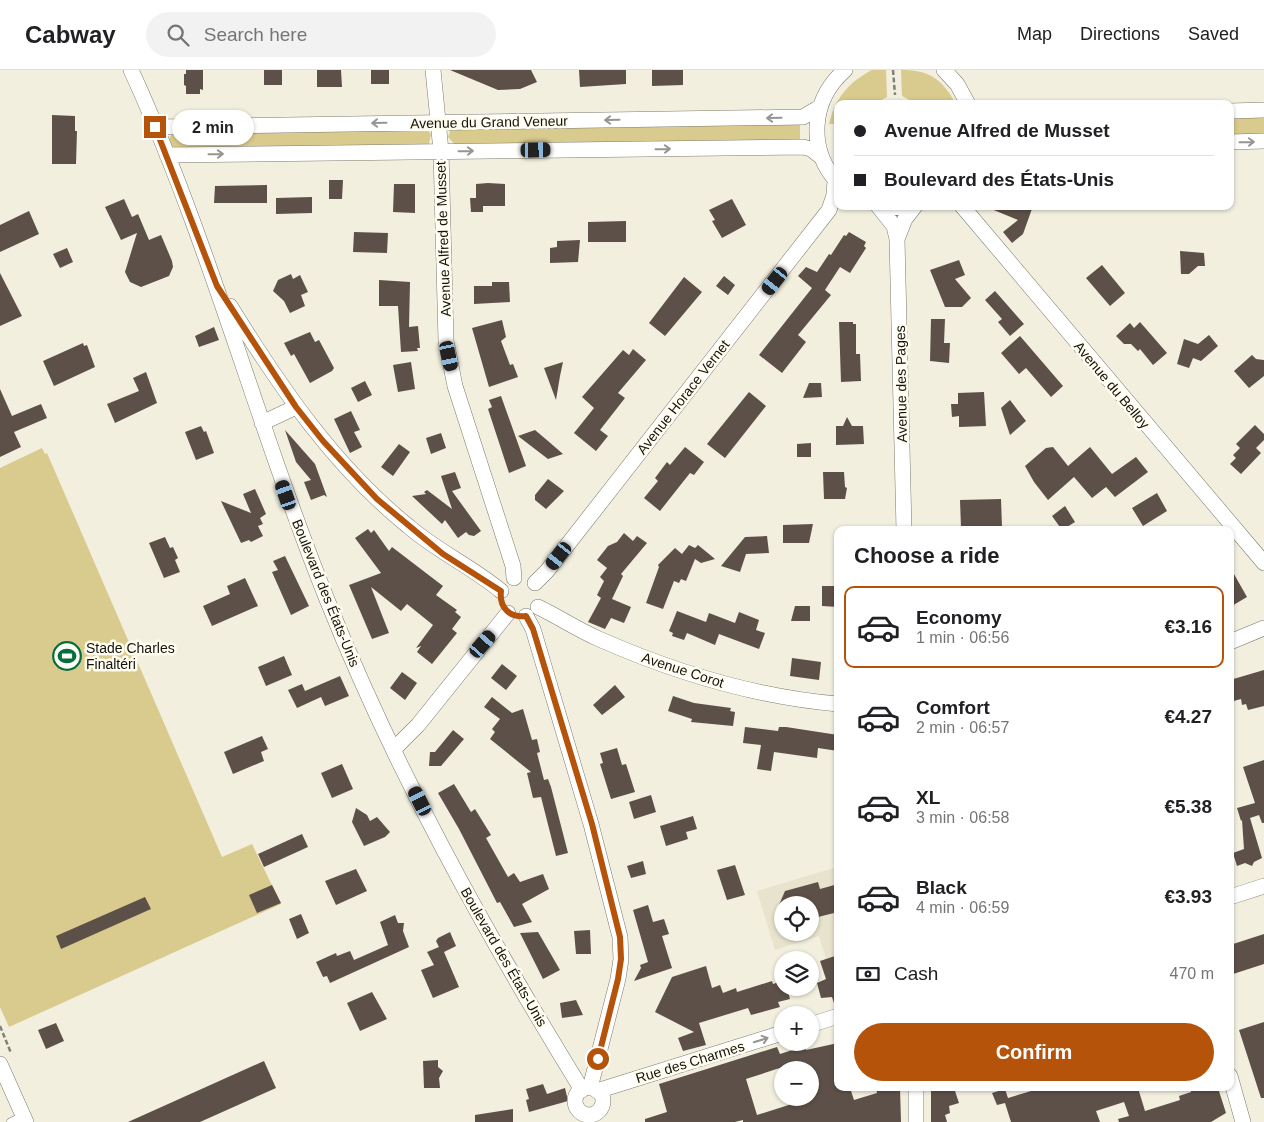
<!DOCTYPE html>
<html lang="en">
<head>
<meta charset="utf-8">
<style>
  :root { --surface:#fff; --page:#f2f2f2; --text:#202124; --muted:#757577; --line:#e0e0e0; --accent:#b45309 }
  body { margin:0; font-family:Helvetica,sans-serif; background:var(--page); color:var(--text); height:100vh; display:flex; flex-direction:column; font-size:19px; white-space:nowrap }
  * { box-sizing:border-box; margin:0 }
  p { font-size:16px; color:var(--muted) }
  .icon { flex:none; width:28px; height:28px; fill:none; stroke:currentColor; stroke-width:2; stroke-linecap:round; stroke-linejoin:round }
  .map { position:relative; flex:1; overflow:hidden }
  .drawer { position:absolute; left:834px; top:456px; width:400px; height:565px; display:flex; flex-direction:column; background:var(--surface); border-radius:10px; box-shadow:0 1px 4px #0004 }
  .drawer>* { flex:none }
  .hud { position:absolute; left:834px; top:30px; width:400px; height:110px; border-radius:10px; box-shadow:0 1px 4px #0004; display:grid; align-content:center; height:110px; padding:0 20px; background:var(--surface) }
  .buttons { position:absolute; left:774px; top:826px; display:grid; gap:10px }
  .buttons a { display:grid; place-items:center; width:45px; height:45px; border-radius:50%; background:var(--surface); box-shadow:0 1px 4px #0004; font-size:25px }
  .end { position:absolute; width:22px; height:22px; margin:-11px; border:6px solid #b45309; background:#fff; box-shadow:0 0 0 2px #fff }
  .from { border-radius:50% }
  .bubble { position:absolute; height:35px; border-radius:18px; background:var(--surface); box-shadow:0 1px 4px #0004; font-size:16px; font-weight:700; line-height:35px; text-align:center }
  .car { position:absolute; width:15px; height:30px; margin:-15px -8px; border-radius:6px; box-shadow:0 0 4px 1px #0007; background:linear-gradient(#222 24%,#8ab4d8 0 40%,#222 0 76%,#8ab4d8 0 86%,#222 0) }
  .hud b { display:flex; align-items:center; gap:18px; height:48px; font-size:19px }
  .hud b+b { border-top:1px solid var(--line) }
  .hud i { width:12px; height:12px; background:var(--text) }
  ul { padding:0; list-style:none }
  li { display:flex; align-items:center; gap:15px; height:82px; margin:0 10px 8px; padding:0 10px; border:2px solid transparent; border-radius:10px }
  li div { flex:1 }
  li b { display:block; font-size:19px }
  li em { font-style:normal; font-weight:700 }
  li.active { border-color:var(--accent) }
  li>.icon { width:45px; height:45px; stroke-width:1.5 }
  h2 { padding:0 20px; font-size:22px; line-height:60px }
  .pay { display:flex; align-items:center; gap:12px; height:55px; padding:0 20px; font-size:19px }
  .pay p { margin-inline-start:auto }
  .action { display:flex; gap:10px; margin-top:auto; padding:10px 20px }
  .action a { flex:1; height:58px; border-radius:30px; background:var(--accent); color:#fff; font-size:20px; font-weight:700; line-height:58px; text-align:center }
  header { display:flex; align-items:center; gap:30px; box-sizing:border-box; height:70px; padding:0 25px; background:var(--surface); border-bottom:1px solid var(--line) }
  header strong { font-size:24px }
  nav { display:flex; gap:28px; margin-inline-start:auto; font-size:18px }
  .search { width:350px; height:45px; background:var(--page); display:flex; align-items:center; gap:12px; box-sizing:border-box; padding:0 18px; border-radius:28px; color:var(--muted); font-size:19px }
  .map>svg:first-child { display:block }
  .built { fill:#e8e3cc; fill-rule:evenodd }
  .green { fill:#d9cb8d }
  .building { fill:#5d5048; fill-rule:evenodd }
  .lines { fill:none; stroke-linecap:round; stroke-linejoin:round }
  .lane-casing { stroke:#7e7b6d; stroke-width:9 }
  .street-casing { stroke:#7e7b6d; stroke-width:16 }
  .path { stroke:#838176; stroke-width:2.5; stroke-dasharray:5 2.5; stroke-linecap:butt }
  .lane { stroke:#fff; stroke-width:8 }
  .street { stroke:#fff; stroke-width:15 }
  .oneway { stroke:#959592 }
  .route { stroke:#b45309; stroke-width:6 }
  .labels { text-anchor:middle; stroke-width:5; stroke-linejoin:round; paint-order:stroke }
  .street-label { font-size:14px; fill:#14130d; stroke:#fffcf0 }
  .poi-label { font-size:14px; fill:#14130d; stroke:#fffcf0; text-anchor:start }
</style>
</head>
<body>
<header>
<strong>Cabway</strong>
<div class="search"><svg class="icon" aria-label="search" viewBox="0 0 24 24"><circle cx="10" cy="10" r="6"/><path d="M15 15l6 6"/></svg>Search here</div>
<nav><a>Map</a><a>Directions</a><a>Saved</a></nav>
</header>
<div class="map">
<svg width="1264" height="1052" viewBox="0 0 1264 1052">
  <rect width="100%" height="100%" fill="#f2efdf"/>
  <path class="built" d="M837 797V893L828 896 819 866 775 880 757 821ZM782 835H810V862H782Z"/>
  <path class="green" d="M872 0H886L887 27 874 34H838L837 54H829C835 28 849 12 872 0Z
    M901 0C930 0 942 9 956 34H917L902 26Z
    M1264 45V65L1230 66V46Z
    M800 51V72L456 76 448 67 451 59Z
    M427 59 431 64 429 74 180 80 173 77 169 70 172 62Z
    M42 378 45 384 47 383 222 787 252 774 281 834 9 957 0 937V398Z"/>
  <path class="building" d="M186 0H203V20L200 19V24H186V16L184 15V4H186Z
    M264 0H282V15H264Z
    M317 0H341L342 17H317Z
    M371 0H389V14H371Z
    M450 0H531L537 12 520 19 498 20Z
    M579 0H626V14L580 17Z
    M652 0H683V15L652 16Z
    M52 45 75 46V61H77L76 94H52Z
    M329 110H343L342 129H329Z
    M488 113 505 114V136H483V142H471L470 128H476V114Z
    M394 114H415V143L393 142Z
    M267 115V133H214L215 116Z
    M312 127V143L276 144V128Z
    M124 129 132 147 138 144 149 170 161 165 172 191 173 197 169 206 141 217 130 212 125 202 137 163 121 170 105 137Z
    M732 129 746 155 722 168 712 151 715 150 709 140Z
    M984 136H1033L1023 164 1012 173 1003 162 1018 150Z
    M29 141 39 164 0 182V155Z
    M626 151V172H588V152Z
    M354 162 388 163 387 183 353 182Z
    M849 162 866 172 864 176 866 178 850 203 840 197 825 220 831 225 798 265 806 272 782 303 759 285 812 218 798 206 806 197 817 202 829 184 831 185 844 165 846 166Z
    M580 170 578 192 550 193V178L557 177V171Z
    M67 178 73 192 60 198 53 184Z
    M1180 181 1204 183 1205 196H1198L1189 204H1181Z
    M959 190 965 205 955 209 971 228 962 237H945L930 200Z
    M1102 195 1125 223 1110 236 1086 208Z
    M0 203 22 246 0 256Z
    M291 204 293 209 300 205 308 222 301 225 305 236 290 243 284 231 273 221 278 210Z
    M724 206 735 215 728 225 716 216Z
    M684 207 702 222 665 266 649 253Z
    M379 210 410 212 409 257 418 256 420 278H417L418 281 401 282 398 236H379Z
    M492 212H509L510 232 474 234V216H492Z
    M995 221 1024 254 1010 266 998 252 1002 249 985 230Z
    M931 249H945L944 273H950L949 293 930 291Z
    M502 250 506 267 501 271 510 295 513 294 518 307 489 317 472 258Z
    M839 252H853V254H856V284H860L861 311 841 312Z
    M1140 252 1167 283 1153 295 1140 279 1138 281 1131 274H1124L1116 266 1130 253 1134 258Z
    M214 257 219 270 199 277 195 266Z
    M310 262 315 272 319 270 334 298 332 301 310 313 294 284 291 286 284 273Z
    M1209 265 1218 276 1201 291 1193 288 1189 298 1177 294 1184 269 1198 274Z
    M1020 266 1063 316 1051 327 1026 298 1019 304 1001 283Z
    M83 273 84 276 87 275 95 297 54 316 43 291Z
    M633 279 646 290 618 323 625 328 600 360 608 366 596 381 574 363 594 338 582 327 623 280 629 285Z
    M1252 285 1256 289 1264 290V306L1249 318 1234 301Z
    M411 292 415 319 398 322 393 295Z
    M563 292 560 306 556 330 544 298Z
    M146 302 157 333 115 353 107 334 139 321 133 308Z
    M365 311 372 325 358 332 351 318Z
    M809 313H821L822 327 803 328Z
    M0 319 12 346 41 334 47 348 14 362 21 377 0 387Z
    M749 322 766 336 725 388 707 374Z
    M984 322 986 356 959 357V346L952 347 951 334H958V323Z
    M501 326 526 396 509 403 488 339 492 337 489 330Z
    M1010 330 1026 351 1010 365 1001 338Z
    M351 341 360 360 354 362 362 377 350 383 334 349Z
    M847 347 852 356H863L864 374 836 375V356H843Z
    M1255 355 1264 364V370L1256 378 1261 383 1241 404 1230 394 1236 388 1233 385 1240 378 1236 374Z
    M201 356 204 362 206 361 214 383 196 390 185 362Z
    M285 360 315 394 327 427 324 425 311 430 304 412 311 410 296 392Z
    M535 360 548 371 563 384 548 389 518 366Z
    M441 363 446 378 431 384 426 368Z
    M811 373V387H797V374Z
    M399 374 410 382 393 406 381 397Z
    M685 377 704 392 694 405 690 403 660 441 644 428 658 411 655 408 667 392 670 395Z
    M1053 377 1068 396 1090 377 1112 404 1136 387 1148 402 1115 427 1106 417 1092 428 1074 407 1048 430 1034 412 1025 396 1046 378Z
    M455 402 461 418 452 421 481 461 474 466 469 465 466 462 458 468 445 450 442 454 412 426 426 424 424 422 427 420 452 439 441 406Z
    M823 402H844L845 417 847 418 845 429H824Z
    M548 409 564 421 546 439 535 430V425Z
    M255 419 266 444 260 448 263 454 258 456 263 466 251 472 249 470 241 473 221 431 251 443 243 424Z
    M1157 423 1167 441 1143 456 1132 438Z
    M1001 429 1002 457 961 458 960 430Z
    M1065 436 1075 452 1062 460 1052 446Z
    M813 454 809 473H783V455Z
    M368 459 371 463 374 460 389 481 392 477 443 516 436 525 457 540 455 542 461 547 452 559 457 563 432 594 417 582 421 576 416 578 433 555 407 534 401 541 371 517 389 563 372 569 349 515 381 503 355 468Z
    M624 463 633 471 637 466 647 473 621 504 623 506 612 529 631 537 624 553 611 548 605 559 588 552 601 528 597 525 604 511 600 507 607 498 597 490 608 476 617 472Z
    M767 466 769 483 746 484 740 502 721 496 745 467Z
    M165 467 170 478 173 477 178 488 175 490 180 502 164 508 149 473Z
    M689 475 695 478 698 475 715 489 701 493 695 489 686 511 681 509 679 513 674 511 663 539 646 533 659 497 658 495 675 478 682 484Z
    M285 486 309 536 291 545 272 502 278 500 273 491Z
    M1230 497 1247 527 1230 537Z
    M245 508 258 536 212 556 203 536 230 524 227 516Z
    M822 516H838V537L822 536Z
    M795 536H810V551H791Z
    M677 541 706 552 709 543 735 553 739 542 759 550 756 560 765 563 759 579 719 564 715 575 687 563 684 570 672 566 673 563 669 561Z
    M284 586 292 605 266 616 258 597Z
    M792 588 821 592 819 610 790 606Z
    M502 594 517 606 506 620 491 608Z
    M1264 600V636L1248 640 1246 634 1242 635 1241 629 1230 632V610Z
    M402 602 417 613 405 630 390 618Z
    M340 606 349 626 325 636 321 627 297 638 288 620 302 614 305 621Z
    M615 615 625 627 602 645 593 635Z
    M673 626 694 633 731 638 730 641 735 642 733 656 691 652 692 649 668 641Z
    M492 627 512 643 523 639 532 670 537 669 540 682 537 683 544 710 548 709 551 717 568 783 556 786 541 727 533 728 527 703 531 702 490 669 495 662 492 659 500 649 484 637Z
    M745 657 778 661 779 657H786L838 665V681L818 678 817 688 774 682 771 701 757 699 761 675 743 673Z
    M453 660 464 669 441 696H429L430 682H435Z
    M262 666 268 679 261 682 264 691 233 704 224 682Z
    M617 678 622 695 626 694 635 722 611 729 600 694 603 693 600 683Z
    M1264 690V753H1262L1259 745 1250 748 1262 788 1254 792 1252 796 1245 793 1237 796 1233 783 1244 779 1242 750 1241 751 1237 738 1255 733 1243 697Z
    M342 694 353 719 332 728 321 703Z
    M454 714 471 742 475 739 491 765 486 768 508 807 514 803 520 812 543 804 549 819 522 834 532 852 514 857 500 832 497 833 459 759 438 723Z
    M651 725 656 742 634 749 629 732Z
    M356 738 367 745 370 751 377 747 390 762 385 767 364 776 352 752Z
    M693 746 697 759 686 762 688 769 666 776 660 756Z
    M302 764 308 777 264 797 258 784Z
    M643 791 646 804 631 808 627 796Z
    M735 795 745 825 727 830 717 800Z
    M356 799 367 821 336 835 325 811Z
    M818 812 820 819 838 814V842L810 849V835H779L785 821Z
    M272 815 281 833 257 843 249 825Z
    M145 827 151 839 61 879 56 866Z
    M648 835 653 852 664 849 669 864 662 866 672 898 634 911 641 898 640 895 648 892 633 840Z
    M301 844 309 863 297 869 289 849Z
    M395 845 398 853H404L403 861 409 877 330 913 327 906 323 907 316 892 336 883 337 886 350 881 354 890 388 875 380 852Z
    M590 860 591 884H576L574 861Z
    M450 862 456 876 444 882 459 917 433 928 421 900 434 895 427 882 439 877 436 871 438 868Z
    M538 862 560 900 543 909 520 863Z
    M1264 864V894L1230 905V875Z
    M838 885V936H835L832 927 821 928 817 913 826 909 820 891Z
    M706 896 712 918 720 915 723 923 736 918 737 922 772 911 773 914 782 911V918H787L790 929 778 932 780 937 751 945 748 938 699 953 706 975 683 981 678 968 694 962 655 942 672 907Z
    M372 922 387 949 360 961 347 933Z
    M576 930 583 945 562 948 560 933Z
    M1264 952V1028H1261L1239 960Z
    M56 953 64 971 46 979 38 960Z
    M838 973V1018H850L854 1030 877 1023 876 1018H900L901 1052H743V1050L735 1052H645V1049L667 1042 659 1014 777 977 780 984 805 976 806 980ZM792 994 793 998 803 995 805 1000H810V1028H793L795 1033 757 1045 746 1009Z
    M438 990V997L443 1001 439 1008 440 1018H424L423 991Z
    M264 991 276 1018 200 1052H128Z
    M543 1014 547 1024 565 1018 568 1031 529 1042 526 1030 529 1029 526 1019Z
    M931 1018H954L959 1033 949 1036 950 1043 945 1045 947 1052H931Z
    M1041 1018H1138L1145 1041 1180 1030 1179 1026 1191 1022 1190 1018H1218L1226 1043 1211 1052H1119L1118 1049 1129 1046 1124 1032 1096 1041 1100 1052H1011L1005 1033 997 1035 992 1023 1005 1019 1008 1028Z
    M513 1039V1052H475V1045Z"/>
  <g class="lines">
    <defs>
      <path id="lane" d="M11 1052 23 1046"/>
      <path id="street" d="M131 0C210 172 257 356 328 532 396 702 486 864 582 1020
        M433 0 441 81 446 271 455 316 513 496 514 508
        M944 0 957 14 968 34
        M1230 41 1264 40
        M155 57 803 47 820 37
        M1230 72 1264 71
        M167 85 803 77 811 79 821 87
        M838 113C807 79 811 30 845 0
        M878 136 894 156 897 169 904 460
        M878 136 890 138 912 136
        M962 136 1264 493
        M897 169 905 149 915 136
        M230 236C280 317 334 396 408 456 437 481 472 497 501 521
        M262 353 296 337
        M535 513 547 501 829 140 834 125 835 110
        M538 537C559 547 578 560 599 569 674 602 756 627 838 634
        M526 546 533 559 591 754 620 867 621 889 618 909 590 1018
        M1230 572 1264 558
        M394 679 418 655 508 543
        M1230 827 1264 816
        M810 955 838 946
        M0 994 26 1052
        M1230 1006 1243 1052
        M575 1031a14 14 0 1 1 28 0a14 14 0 1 1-28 0Z
        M916 1018V1052
        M597 1021 782 963"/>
    </defs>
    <use href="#lane" class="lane-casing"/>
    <use href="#street" class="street-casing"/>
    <path class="path" d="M893 0 895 25
      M0 956 11 983"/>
    <use href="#lane" class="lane"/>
    <use href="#street" class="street"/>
  </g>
  <defs><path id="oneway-shaft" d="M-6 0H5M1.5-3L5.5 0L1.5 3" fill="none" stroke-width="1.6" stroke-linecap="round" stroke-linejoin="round" transform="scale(1.25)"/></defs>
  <g class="oneway">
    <use href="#oneway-shaft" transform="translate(774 48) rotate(179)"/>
    <use href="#oneway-shaft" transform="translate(612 50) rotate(179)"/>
    <use href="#oneway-shaft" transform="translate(379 53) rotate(179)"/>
    <use href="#oneway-shaft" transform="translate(1247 72) rotate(-1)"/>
    <use href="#oneway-shaft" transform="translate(663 79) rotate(-1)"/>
    <use href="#oneway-shaft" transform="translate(466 81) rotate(-1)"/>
    <use href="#oneway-shaft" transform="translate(216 84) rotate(-1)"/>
    <use href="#oneway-shaft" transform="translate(761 970) rotate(-17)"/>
  </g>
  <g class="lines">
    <path class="route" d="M155 57 217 216 296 337 323 371 377 429 443 484 501 521C499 538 510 548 526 546L533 559 592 754 620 867 621 889 618 909 598 989"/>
  </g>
  <defs>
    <symbol id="stadium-ring" viewBox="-11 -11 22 22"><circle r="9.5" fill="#fffcf0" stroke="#036d44" stroke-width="1.5"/><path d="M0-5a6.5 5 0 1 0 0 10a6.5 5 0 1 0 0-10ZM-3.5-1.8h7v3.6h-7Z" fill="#036d44"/></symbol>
  </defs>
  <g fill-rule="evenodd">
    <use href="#stadium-ring" x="51" y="570" width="32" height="32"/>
  </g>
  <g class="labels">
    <g class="street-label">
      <text transform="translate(489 52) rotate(-1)" y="5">Avenue du Grand Veneur</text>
      <text transform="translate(443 169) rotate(-92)" y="5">Avenue Alfred de Musset</text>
      <text transform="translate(901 314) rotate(-91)" y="5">Avenue des Pages</text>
      <text transform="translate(1112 315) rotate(50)" y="5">Avenue du Belloy</text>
      <text transform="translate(683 327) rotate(-52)" y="5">Avenue Horace Vernet</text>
      <text transform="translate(326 523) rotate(68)" y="5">Boulevard des États-Unis</text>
      <text transform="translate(683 600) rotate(18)" y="5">Avenue Corot</text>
      <text transform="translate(504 887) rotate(60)" y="5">Boulevard des États-Unis</text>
      <text transform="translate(690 992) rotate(-17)" y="5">Rue des Charmes</text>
    </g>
    <g class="poi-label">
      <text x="86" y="583">Stade Charles<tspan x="86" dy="16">Finaltéri</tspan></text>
    </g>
  </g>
</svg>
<div class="buttons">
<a><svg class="icon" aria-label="locate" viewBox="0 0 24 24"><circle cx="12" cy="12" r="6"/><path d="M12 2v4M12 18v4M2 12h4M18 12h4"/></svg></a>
<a><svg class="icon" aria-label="layers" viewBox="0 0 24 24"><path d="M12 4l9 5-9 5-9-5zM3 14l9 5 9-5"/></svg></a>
<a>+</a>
<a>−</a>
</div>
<i class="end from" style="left:598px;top:989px"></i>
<i class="end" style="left:155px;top:57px"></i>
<div class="bubble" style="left:172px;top:40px;width:82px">2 min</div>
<i class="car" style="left:536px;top:80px;rotate:89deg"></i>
<i class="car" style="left:775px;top:211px;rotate:218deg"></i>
<i class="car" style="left:449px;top:286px;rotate:168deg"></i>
<i class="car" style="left:286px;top:425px;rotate:341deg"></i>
<i class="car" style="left:559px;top:486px;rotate:218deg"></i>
<i class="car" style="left:483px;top:574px;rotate:41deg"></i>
<i class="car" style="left:420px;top:731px;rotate:333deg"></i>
<div class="hud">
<b><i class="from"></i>Avenue Alfred de Musset</b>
<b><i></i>Boulevard des États-Unis</b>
</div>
<section class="drawer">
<h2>Choose a ride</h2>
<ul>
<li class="active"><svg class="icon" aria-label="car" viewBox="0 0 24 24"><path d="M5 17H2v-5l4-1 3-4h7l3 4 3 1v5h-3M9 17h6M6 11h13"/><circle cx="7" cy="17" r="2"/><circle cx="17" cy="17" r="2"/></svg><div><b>Economy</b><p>1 min · 06:56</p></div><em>€3.16</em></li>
<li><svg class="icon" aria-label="car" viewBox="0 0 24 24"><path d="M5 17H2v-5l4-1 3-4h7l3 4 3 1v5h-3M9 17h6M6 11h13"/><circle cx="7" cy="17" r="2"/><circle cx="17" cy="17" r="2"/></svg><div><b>Comfort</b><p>2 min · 06:57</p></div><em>€4.27</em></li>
<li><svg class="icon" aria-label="car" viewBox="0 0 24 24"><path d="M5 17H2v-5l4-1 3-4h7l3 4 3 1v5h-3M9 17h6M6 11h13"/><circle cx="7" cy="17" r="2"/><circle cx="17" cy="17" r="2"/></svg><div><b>XL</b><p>3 min · 06:58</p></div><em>€5.38</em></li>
<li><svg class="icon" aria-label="car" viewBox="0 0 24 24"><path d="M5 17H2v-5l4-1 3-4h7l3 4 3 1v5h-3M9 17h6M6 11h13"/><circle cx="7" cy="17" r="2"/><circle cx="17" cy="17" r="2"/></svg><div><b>Black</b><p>4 min · 06:59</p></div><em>€3.93</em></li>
</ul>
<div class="pay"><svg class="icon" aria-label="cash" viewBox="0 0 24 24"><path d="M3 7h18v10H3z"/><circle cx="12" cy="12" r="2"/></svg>Cash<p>470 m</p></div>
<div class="action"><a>Confirm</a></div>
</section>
</div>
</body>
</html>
